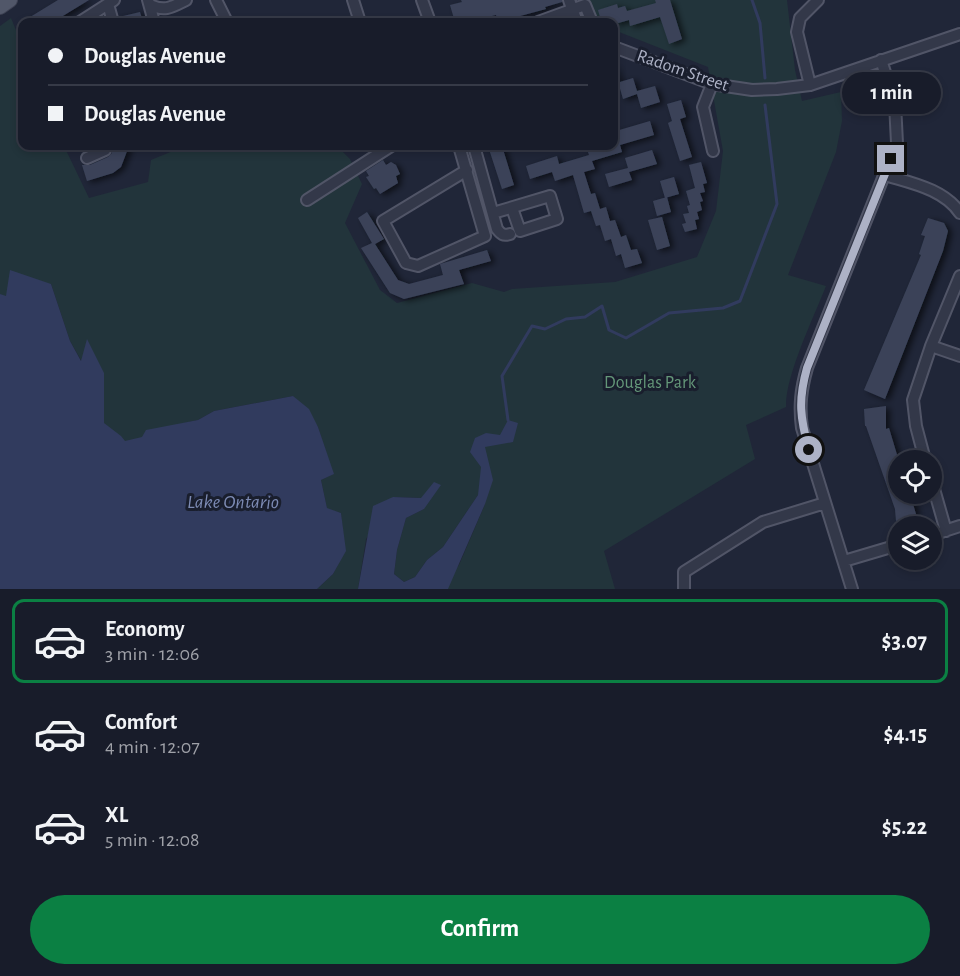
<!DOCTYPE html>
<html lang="en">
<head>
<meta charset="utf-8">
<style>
  :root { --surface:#181c2a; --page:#252936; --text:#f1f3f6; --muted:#9fa1a8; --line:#363a47; --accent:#0b8043 }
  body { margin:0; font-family:"Alegreya Sans",sans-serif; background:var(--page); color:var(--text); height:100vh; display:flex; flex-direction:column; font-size:22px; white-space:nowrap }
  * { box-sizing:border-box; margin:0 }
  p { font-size:20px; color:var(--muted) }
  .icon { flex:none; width:33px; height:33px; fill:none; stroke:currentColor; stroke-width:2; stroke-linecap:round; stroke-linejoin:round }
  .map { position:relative; height:589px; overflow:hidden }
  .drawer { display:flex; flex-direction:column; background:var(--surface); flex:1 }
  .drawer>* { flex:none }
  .guide { position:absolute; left:18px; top:18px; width:600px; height:132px; border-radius:12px; box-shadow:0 3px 9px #0003,0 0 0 2px var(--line); display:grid; align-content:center; height:132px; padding:0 30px; background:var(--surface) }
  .buttons { position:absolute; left:888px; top:450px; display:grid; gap:12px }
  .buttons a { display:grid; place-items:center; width:54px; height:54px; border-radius:50%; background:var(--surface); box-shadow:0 3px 9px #0003,0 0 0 2px var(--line); font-size:30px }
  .end { position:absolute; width:27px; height:27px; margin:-14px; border:8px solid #adb2c6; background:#111; box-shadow:0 0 0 3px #111 }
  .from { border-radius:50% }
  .bubble { position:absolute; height:42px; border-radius:21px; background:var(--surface); box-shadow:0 3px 9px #0003,0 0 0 2px var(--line); font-size:20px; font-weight:700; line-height:42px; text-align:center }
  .guide b { display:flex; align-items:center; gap:21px; height:57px; font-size:22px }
  .guide b+b { border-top:2px solid var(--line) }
  .guide i { width:15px; height:15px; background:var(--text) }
  ul { padding:10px 0 0; list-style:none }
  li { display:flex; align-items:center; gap:18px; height:84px; margin:0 12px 9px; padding:0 18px; border:3px solid transparent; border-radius:12px }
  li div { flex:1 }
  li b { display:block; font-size:22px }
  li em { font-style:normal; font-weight:700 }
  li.selected { border-color:var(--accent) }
  li>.icon { width:54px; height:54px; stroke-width:1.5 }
  .action { display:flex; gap:12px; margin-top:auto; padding:12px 30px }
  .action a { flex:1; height:69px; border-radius:36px; background:var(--accent); color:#fff; font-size:24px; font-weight:700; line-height:69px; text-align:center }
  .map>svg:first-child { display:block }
  .green { fill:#22343b }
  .water { fill:#313b5e }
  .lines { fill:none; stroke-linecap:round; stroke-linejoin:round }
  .stream { stroke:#313b5e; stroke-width:3 }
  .building { fill:#3b4359; filter:url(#shadow) }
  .minor-casing { stroke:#515567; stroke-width:14 }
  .major-casing { stroke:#3d4152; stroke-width:16 }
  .minor { stroke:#333849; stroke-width:10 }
  .major { stroke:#515769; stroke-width:14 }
  .route { stroke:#adb2c6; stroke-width:8 }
  .labels { text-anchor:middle; stroke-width:6; stroke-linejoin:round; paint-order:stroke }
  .street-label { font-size:18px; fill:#adb2c6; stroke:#191e2d }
  .park-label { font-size:18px; fill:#649779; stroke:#191e2d }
  .water-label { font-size:20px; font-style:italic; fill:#7c8ab3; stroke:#191e2d }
</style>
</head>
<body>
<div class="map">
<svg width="960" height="589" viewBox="0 0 960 589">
  <defs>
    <filter id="shadow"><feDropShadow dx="4" dy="2" stdDeviation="3" flood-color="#0009"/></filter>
  </defs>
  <rect width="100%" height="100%" fill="#202638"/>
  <path class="green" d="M580 0H787L795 70 802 101 841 92 842 121 836 152 788 275 826 286C814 317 785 376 786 407L746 425 755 459 604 551 615 589H439L459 565 485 504 478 495 443 547 427 560 415 577 404 582 394 574 397 550 406 518 424 509 421 498 393 497 366 539 358 589H317L333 574 345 551 341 513 327 509 321 480 333 474 318 427 293 396 214 411 198 420 180 424 157 453 0 447 104 423 82 362 70 341 51 284 5 297 0 294V26L11 18 22 45V146H64L89 198 148 182 151 160 185 146H337L350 159 362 184 345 223 380 290 397 303 472 283 504 292 512 289 615 282 697 257 716 211 723 151 708 67 614 30V22H587Z"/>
  <path class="water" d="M10 270 51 284 70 341 81 361 87 339 104 373V423L121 436 125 441 142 437 146 430 198 420 214 411 293 396 309 409 318 427 334 474 321 480 327 508 341 513 346 551 333 574 317 589H0V294L6 296Z
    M508 420 518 423 513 442 485 447 493 480 485 504 448 589H358L373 506 393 497 421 498 434 482 441 485 424 509 406 518 397 550 394 574 404 582 415 577 427 560 443 547 478 495 481 467 470 452 475 438 486 433 500 435Z"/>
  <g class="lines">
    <path class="stream" d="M752 0 760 23 765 78
      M508 420 502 376 532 326 545 329 566 319 585 317 602 306 609 330 626 338 669 313 723 308 740 301 777 204 765 105"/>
  </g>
  <path class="building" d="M58 0H89L53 22H22Z
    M461 0H562V2L545 7 546 9 498 22 496 15 483 18 484 21 477 22H455L450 5 462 2Z
    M655 0H670L682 39 669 44 660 17 630 26 629 20 615 24 613 18 601 21 598 10 617 4 618 8 625 6 627 11 656 3Z
    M140 12 143 22H120L119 17Z
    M614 65H615L620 82 633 78 637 91 655 86 660 102 641 108 637 94 623 99 619 85 614 87Z
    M681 100 686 117 680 119 692 157 680 161 668 123 672 121 667 104Z
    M650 121 654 135 620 145 622 152 592 161 595 169 584 172 591 194 595 193 600 209 606 207 610 221 615 220 621 237 626 235 631 250 637 249 642 263 625 268 621 254 616 256 611 239 605 241 600 225 596 226 591 211 584 213 573 175 555 181 552 172 530 179 526 166 557 156 559 164 589 155 587 149 599 146H614V129L616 131Z
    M112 146H129L121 167 113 173 87 181 82 165H90L108 157 112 153Z
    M488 146H502L514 185 502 189Z
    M652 150 657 164 629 172 632 180 609 187 605 174 628 168 625 158Z
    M383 160 386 165 391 162 396 165 400 174 396 176 398 183 380 194 376 188 374 189 366 177 369 176 366 171Z
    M701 162 707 183 703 184 705 192 700 193 703 201 700 202 702 210 697 212 699 219 695 220 697 229 685 232 682 224 686 223 683 214 689 213 687 206 690 205 686 191 695 188 689 165Z
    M674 177 679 194 665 198 660 181Z
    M667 197 671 212 657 216 653 201Z
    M367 212 384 239 375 244 398 280 409 284 443 275 440 264 487 250 491 261 459 270 464 284 404 299 390 293 361 248 372 243 358 218Z
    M662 217 670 246 657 250 648 220Z
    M928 218 944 223 948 231 943 251 885 399 864 390 921 255 919 254 925 236 921 235Z
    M886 406V429L889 428 898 458V494H910L916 514 896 521 895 509 866 426H865L864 409Z"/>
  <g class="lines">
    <defs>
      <path id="minor" d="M148 0 154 22
        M216 0 227 22
        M353 0 360 22
        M422 0 430 22
        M569 0 577 22
        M108 4 113 22
        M150 5C165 12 172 7 186 0
        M80 22 114 0
        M538 22 585 5 592 22
        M614 47 712 84 752 90 777 89 810 85 960 34
        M712 84 703 107 713 151
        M810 85 797 32 800 18 818 0
        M459 146 485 236 418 266 406 263 383 221 467 170
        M474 146 497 229C501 234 503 236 510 234
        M87 158 105 150V146
        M885 175C911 183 944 189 960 213
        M307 200 391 146
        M493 213 550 196 557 219 520 231 512 208
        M931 346 960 356
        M925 460 916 426 913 400 931 346 960 276
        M932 482 946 531
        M932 535 960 526
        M844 561 898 545
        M684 589V572L763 522 825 503
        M852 589 802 428C799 406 801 389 807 368L897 143 895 103 881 60"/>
      <path id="major" d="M0 7 10 0"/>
    </defs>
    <use href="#minor" class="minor-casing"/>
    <use href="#major" class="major-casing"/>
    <use href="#minor" class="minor"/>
    <use href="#major" class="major"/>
  </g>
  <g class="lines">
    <path class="route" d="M809 450C800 418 798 400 807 368L891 159"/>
  </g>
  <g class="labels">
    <g class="street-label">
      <text transform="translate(683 70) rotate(19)" y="6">Radom Street</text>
    </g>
    <g class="park-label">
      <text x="650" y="388">Douglas Park</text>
    </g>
    <g class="water-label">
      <text x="233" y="508">Lake Ontario</text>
    </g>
  </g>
</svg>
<div class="buttons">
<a><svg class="icon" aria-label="locate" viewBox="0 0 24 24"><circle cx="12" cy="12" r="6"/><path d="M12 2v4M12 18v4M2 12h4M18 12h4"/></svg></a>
<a><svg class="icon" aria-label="layers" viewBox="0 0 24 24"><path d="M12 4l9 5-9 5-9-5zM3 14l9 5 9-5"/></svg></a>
</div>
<i class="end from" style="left:809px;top:450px"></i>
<i class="end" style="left:891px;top:159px"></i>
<div class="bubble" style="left:842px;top:72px;width:99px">1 min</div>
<div class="guide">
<b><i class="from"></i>Douglas Avenue</b>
<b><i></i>Douglas Avenue</b>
</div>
</div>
<section class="drawer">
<ul>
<li class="selected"><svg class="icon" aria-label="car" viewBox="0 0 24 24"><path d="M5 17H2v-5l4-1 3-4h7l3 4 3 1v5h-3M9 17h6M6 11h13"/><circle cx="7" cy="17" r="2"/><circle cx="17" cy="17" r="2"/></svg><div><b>Economy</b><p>3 min · 12:06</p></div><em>$3.07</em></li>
<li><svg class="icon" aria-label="car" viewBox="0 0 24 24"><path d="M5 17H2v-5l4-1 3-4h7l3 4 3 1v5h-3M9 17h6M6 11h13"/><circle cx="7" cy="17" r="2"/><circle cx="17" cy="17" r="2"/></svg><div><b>Comfort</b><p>4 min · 12:07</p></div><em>$4.15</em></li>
<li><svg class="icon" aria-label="car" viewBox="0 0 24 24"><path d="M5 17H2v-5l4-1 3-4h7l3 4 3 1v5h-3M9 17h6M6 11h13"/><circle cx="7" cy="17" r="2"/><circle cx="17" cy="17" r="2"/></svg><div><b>XL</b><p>5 min · 12:08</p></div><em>$5.22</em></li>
</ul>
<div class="action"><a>Confirm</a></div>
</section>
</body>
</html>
